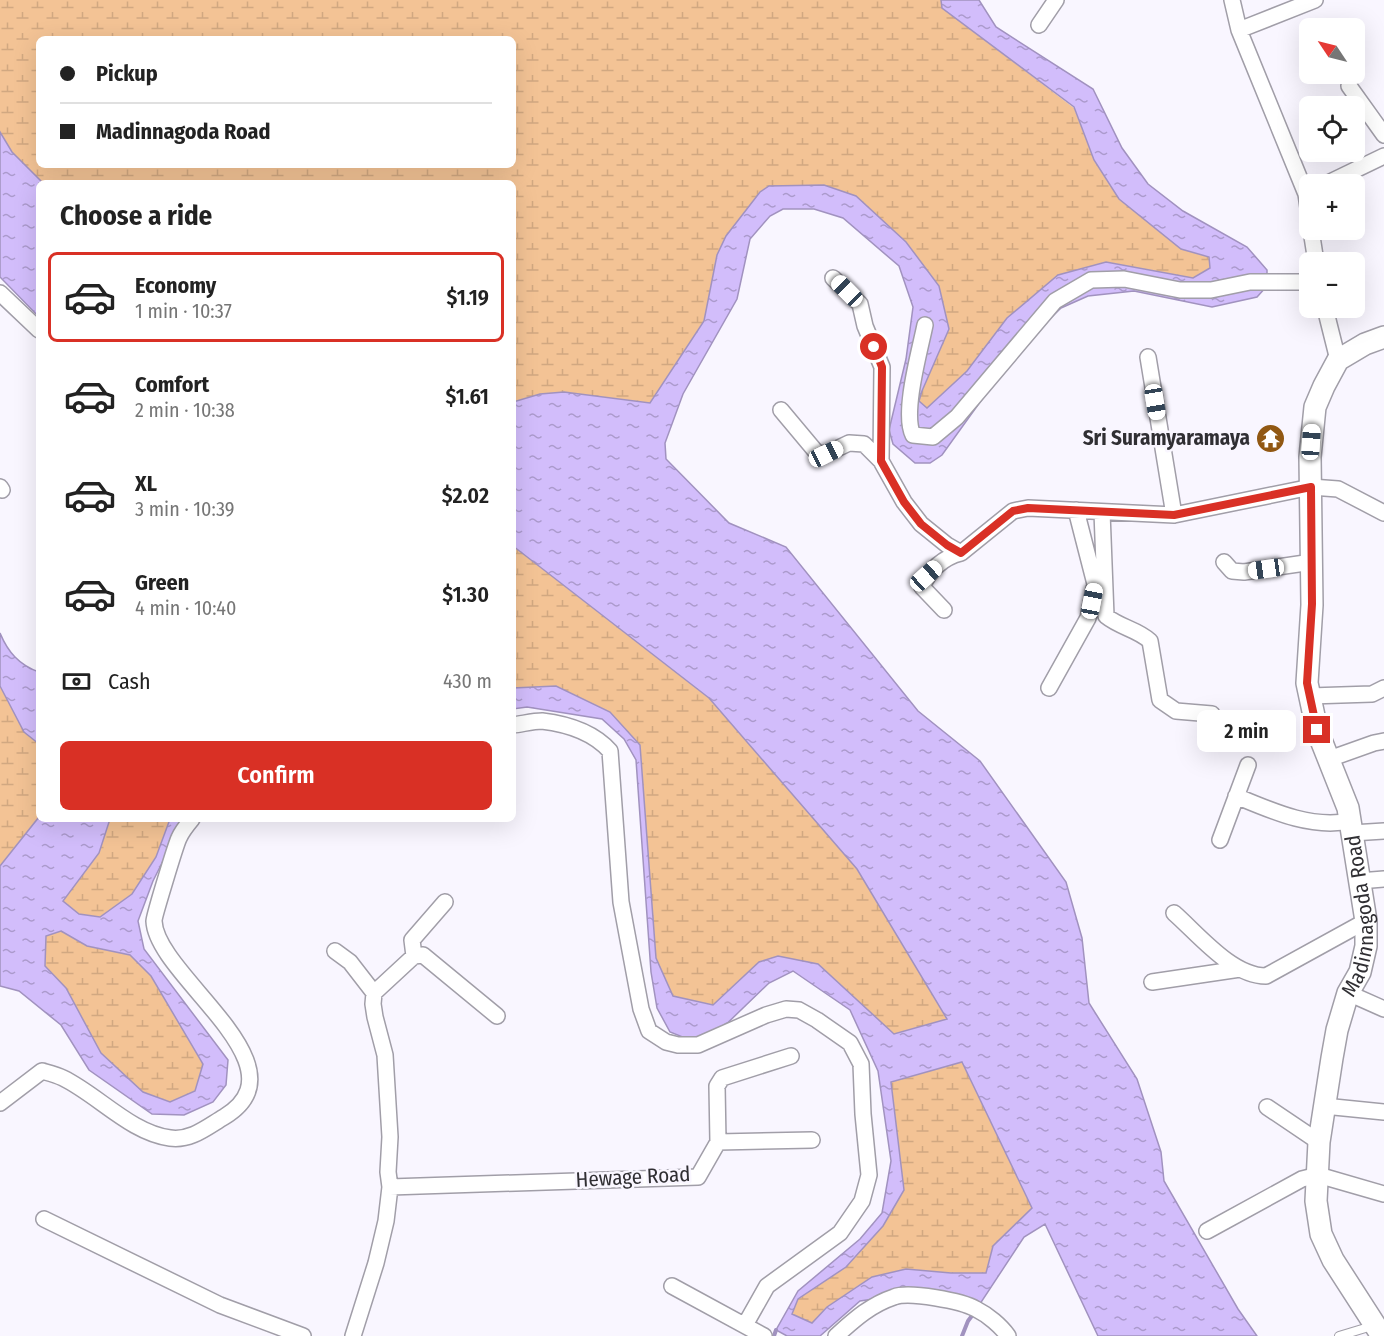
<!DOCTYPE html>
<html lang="en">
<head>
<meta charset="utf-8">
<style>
  :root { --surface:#fff; --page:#f2f2f2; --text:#222; --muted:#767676; --line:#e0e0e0; --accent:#d93025 }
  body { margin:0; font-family:"Fira Sans Condensed",sans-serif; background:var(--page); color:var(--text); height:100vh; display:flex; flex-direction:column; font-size:22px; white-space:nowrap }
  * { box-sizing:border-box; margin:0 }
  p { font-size:20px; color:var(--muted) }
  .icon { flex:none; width:33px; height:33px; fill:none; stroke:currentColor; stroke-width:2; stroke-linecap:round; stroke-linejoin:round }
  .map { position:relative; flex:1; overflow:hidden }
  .panel { position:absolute; left:36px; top:180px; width:480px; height:642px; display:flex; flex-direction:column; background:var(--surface); border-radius:9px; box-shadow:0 6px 24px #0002 }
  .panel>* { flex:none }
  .banner { position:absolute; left:36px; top:36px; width:480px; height:132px; border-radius:9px; box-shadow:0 6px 24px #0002; display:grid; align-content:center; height:132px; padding:0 24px; background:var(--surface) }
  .needle { width:39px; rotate:305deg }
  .fabs { position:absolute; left:1299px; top:18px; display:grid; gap:12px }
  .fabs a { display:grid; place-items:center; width:66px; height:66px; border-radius:9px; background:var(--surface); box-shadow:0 6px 24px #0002; font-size:30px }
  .end { position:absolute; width:27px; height:27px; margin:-14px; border:8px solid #d93025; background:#fff; box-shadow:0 0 0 3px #fff }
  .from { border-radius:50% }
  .bubble { position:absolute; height:42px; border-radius:9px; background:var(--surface); box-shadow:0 6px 24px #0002; font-size:20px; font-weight:600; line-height:42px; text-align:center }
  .car { position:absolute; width:18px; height:36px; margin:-18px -9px; border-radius:8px; box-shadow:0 0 4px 2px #0007; background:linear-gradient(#fff 24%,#345 0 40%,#fff 0 76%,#345 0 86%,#fff 0) }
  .banner b { display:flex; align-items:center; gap:21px; height:57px; font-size:22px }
  .banner b+b { border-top:2px solid var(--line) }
  .banner i { width:15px; height:15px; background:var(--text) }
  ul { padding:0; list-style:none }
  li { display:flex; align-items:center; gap:18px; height:90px; margin:0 12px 9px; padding:0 12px; border:3px solid transparent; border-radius:9px }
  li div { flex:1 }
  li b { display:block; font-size:22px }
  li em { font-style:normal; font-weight:600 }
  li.current { border-color:var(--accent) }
  li>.icon { width:54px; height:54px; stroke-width:1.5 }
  h2 { padding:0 24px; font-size:27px; line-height:72px }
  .pay { display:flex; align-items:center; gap:15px; height:66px; padding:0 24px; font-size:22px }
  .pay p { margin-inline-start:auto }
  .cta { display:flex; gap:12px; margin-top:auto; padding:12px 24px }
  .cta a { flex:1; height:69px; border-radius:9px; background:var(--accent); color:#fff; font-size:24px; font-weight:600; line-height:69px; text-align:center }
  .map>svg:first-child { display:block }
  .wetland { fill:url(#wetland-marsh); fill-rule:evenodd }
  .water { fill:url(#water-ripples); stroke:#a192bf; stroke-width:1.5; fill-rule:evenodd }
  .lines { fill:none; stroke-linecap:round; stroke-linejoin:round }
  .stream { stroke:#a192bf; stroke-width:4 }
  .lane-casing { stroke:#a19ea8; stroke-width:10 }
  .street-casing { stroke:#a19ea8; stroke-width:18 }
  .secondary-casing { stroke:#a19ea8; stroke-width:24 }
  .lane { stroke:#fff; stroke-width:8 }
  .street { stroke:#fff; stroke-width:15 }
  .secondary { stroke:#fff; stroke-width:21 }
  .route { stroke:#d93025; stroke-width:8 }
  .labels { text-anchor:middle; stroke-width:5; stroke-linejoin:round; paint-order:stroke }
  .poi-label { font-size:21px; font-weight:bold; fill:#302f33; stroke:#f9f6ff; text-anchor:end }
  .street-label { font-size:21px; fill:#302f33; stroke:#f9f6ff }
</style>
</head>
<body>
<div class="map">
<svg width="1384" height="1336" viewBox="0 0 1384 1336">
  <defs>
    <pattern id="wetland-marsh" width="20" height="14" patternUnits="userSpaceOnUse" patternTransform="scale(1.5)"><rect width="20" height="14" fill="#f3c395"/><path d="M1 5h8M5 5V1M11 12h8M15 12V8" fill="none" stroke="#d1a881"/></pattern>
    <pattern id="water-ripples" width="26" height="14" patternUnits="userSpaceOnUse" patternTransform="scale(1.5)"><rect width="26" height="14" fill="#d2bdfb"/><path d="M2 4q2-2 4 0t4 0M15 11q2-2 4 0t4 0" fill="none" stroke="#ab9acc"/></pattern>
  </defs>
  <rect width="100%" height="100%" fill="#f9f6ff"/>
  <path class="wetland" d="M0 0H941L942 8 1074 108 1094 160 1181 249 1209 257 1210 268 1193 278 1106 262 1007 318 967 371 927 408 919 401 922 391 949 329 939 286 906 242 769 186 717 255 704 321 650 403 564 392 540 394 513 402V183H43L12 152 0 132ZM39 39H513V165H39Z
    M513 546 709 698 857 869 947 1019 894 1034 818 964 759 962 713 1005 673 996 656 958 640 745 556 686 513 688Z
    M0 686 24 732 39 744V817L0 866Z
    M110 819H170L156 857 132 894 100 917 79 914 62 901 99 853Z
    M61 931 87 946 130 955 151 976 203 1064 195 1091 170 1102 143 1092 101 1053 66 988 45 966 46 936Z
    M962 1062 1032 1208 993 1246 986 1273H951L906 1269 872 1277 827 1307 812 1323 792 1314 798 1299 846 1267 904 1190 891 1082Z"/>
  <path class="water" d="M941 0H979L996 27 1093 89 1122 148 1148 184 1183 211 1247 247 1267 270V286L1257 297 1212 307 1134 291 1088 296 1061 308 1016 352 942 455 930 463H915L893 444 889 430 906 359 913 307 899 266 843 218 814 209H783L770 216 750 239 737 299 683 394 665 443 666 459 729 523 786 547 918 711 980 761 1066 882 1082 938 1089 1003 1137 1079 1161 1152 1164 1181 1238 1309 1257 1336H1098L1045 1224 1024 1237 976 1310 901 1295 860 1301 820 1336H787L776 1330 798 1291 860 1239 882 1213 891 1161 878 1071 850 1010 793 971 769 983 714 1036 685 1038 670 1032 657 1008 651 972 636 760 624 739 602 719 527 707 513 709V688L556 686 610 712 640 745 656 958 673 996 713 1005 759 962 778 956 818 964 894 1034 947 1019 857 869 709 698 513 546V402L540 394 564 392 650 403 704 321 717 255 726 236 760 192 769 186 824 185 856 196 906 242 939 286 949 329 922 391 919 401 927 408 967 371 1007 318 1058 275 1106 262 1193 278 1210 268 1209 257 1181 249 1119 199 1094 160 1074 107 942 8ZM962 1062 1032 1208 993 1246 986 1273H951L906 1269 872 1277 827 1307 812 1323 792 1314 798 1299 846 1267 883 1226 904 1190 891 1082Z
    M0 132 12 152 43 183H39V317L0 277Z
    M0 633C8 652 19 665 39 672V744L24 732 0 686Z
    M39 817V819H110L99 853 63 901 79 914 100 917 132 894 156 857 170 819H184L153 881 138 921 144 949 228 1060 226 1085 213 1102 184 1115 152 1114 89 1070 61 1025 19 991 0 986V866ZM61 931 87 946 130 955 151 976 203 1064 195 1091 170 1102 143 1092 101 1053 66 988 45 966 46 936Z"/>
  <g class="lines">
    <path class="stream" d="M774 1336 776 1330
      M962 1336 968 1321 974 1313"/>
    <defs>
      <path id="lane" d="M1339 1336 1372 1326"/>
      <path id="street" d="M1232 0 1239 30 1306 194 1310 221
        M1039 25 1056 0
        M1239 30 1315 0
        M1349 86 1384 135
        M1326 184 1384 156
        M1311 230 1316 262
        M833 278 860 304 865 326 882 367 881 461
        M0 293 39 330
        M1325 308 1338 360
        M925 325C920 350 902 413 913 435L933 437 957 417 1055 301 1091 280 1124 279 1180 290H1211L1250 282H1310
        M1148 357 1174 515
        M781 410 817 453 826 454 849 443 864 444 881 461 904 502 921 524 947 545 961 553 1013 511 1028 508 1174 515 1311 487 1338 489 1384 513
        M0 487 2 490
        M1102 512 1106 616C1121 628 1137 629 1150 641L1160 700 1176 711 1212 714
        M1224 562 1232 571 1244 572 1312 562
        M944 610 922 587C929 570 944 557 961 553
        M1049 688 1088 618 1095 584 1076 510
        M1310 696 1372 694 1384 688
        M513 725C522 724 533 721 542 721 567 724 593 732 610 751L621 902 641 1009 649 1031 666 1042 678 1045H698L766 1015 786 1009 799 1010 817 1020 850 1043 861 1064 863 1114 869 1175 862 1201 840 1233 767 1286 745 1325
        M1329 759 1374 743 1384 741
        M1236 796C1272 811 1311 829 1350 821
        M1352 833 1384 831
        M1220 840 1248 765
        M1359 881 1384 879
        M1174 913C1199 935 1232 976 1266 976L1366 921
        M335 951 350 962 374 993
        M414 956 412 940 445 902
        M1152 982 1240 969
        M1348 993 1384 1009
        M0 1103 42 1071C49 1073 57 1075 63 1078 98 1095 131 1133 170 1138 191 1141 207 1127 224 1117 309 1066 156 976 154 921 154 916 176 844 179 838 182 831 187 825 192 819
        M1324 1106 1384 1112
        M1267 1107 1319 1142
        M718 1142 812 1140
        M390 1187 698 1177 718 1142 717 1086 722 1078 791 1056
        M44 1219 220 1305 303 1336
        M1207 1231 1302 1179 1318 1175 1384 1194
        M672 1286 764 1336
        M353 1336 376 1263 386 1221 390 1187 388 1172 390 1137 385 1055 375 1017 373 1004 374 993 414 956 423 955 497 1016
        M836 1336C854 1320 870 1305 894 1297 909 1291 962 1301 976 1309 988 1315 1001 1326 1008 1336"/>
      <g id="secondary">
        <path id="s1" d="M1382 1336 1333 1260 1321 1234 1316 1201 1319 1142 1332 1058 1337 1030 1348 993 1360 972 1366 946V921L1348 808 1317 730 1307 683 1312 605 1310 457 1315 407 1324 386 1338 360 1365 344 1384 337"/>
      </g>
    </defs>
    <use href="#lane" class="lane-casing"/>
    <use href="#street" class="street-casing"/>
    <use href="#secondary" class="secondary-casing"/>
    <use href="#lane" class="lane"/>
    <use href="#street" class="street"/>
    <use href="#secondary" class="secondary"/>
  </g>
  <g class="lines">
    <path class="route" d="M874 347 882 367 881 461 904 502 921 524 947 545 961 553 1013 511 1028 508 1174 515 1311 487 1312 604 1307 683 1317 730"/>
  </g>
  <defs>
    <symbol id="temple-disc" viewBox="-11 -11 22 22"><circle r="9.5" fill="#915813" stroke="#f9f6ff"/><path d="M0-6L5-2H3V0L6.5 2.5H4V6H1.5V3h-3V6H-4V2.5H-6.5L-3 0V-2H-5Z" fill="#fff"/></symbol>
  </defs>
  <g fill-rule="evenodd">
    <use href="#temple-disc" x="1254" y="422" width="33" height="33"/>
  </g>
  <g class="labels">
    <g class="poi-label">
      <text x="1250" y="445">Sri Suramyaramaya</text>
    </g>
    <g class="street-label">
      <text dy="7" stroke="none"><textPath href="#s1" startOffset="444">Madinnagoda Road</textPath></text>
      <text transform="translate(633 1177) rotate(-3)" y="7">Hewage Road</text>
    </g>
  </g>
</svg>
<div class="fabs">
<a><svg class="needle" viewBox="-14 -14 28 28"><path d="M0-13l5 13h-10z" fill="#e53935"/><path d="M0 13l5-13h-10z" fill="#767676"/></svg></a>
<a><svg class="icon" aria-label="locate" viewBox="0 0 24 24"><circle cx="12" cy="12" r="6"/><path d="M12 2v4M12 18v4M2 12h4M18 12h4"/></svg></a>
<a>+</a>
<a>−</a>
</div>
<i class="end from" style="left:874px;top:347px"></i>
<i class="end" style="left:1317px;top:730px"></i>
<div class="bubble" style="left:1197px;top:710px;width:99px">2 min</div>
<i class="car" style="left:847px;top:291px;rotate:315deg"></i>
<i class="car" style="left:1155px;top:402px;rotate:171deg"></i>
<i class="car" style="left:1311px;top:442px;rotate:4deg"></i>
<i class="car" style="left:826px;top:454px;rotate:64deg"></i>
<i class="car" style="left:1266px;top:569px;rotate:262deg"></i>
<i class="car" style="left:926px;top:576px;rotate:48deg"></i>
<i class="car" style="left:1092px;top:601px;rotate:11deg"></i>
<div class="banner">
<b><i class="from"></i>Pickup</b>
<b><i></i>Madinnagoda Road</b>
</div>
<section class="panel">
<h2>Choose a ride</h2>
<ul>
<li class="current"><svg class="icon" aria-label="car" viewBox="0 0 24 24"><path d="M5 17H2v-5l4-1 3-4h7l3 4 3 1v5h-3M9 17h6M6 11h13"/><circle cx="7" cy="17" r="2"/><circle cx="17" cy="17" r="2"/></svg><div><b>Economy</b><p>1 min · 10:37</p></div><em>$1.19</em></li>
<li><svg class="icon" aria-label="car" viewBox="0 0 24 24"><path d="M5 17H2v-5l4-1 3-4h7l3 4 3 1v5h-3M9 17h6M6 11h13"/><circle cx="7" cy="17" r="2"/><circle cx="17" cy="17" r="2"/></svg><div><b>Comfort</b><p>2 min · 10:38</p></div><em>$1.61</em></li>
<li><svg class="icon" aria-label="car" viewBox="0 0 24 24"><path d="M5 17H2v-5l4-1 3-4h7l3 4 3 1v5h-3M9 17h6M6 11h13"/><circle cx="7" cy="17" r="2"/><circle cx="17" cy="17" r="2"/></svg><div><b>XL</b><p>3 min · 10:39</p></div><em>$2.02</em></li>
<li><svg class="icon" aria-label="car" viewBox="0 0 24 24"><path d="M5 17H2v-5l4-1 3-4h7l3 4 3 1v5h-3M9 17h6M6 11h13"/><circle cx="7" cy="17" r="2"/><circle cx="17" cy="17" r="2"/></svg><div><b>Green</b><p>4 min · 10:40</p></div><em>$1.30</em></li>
</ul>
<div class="pay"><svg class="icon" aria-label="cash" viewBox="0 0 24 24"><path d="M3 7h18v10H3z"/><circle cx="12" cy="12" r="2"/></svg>Cash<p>430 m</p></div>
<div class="cta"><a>Confirm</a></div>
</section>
</div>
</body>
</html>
